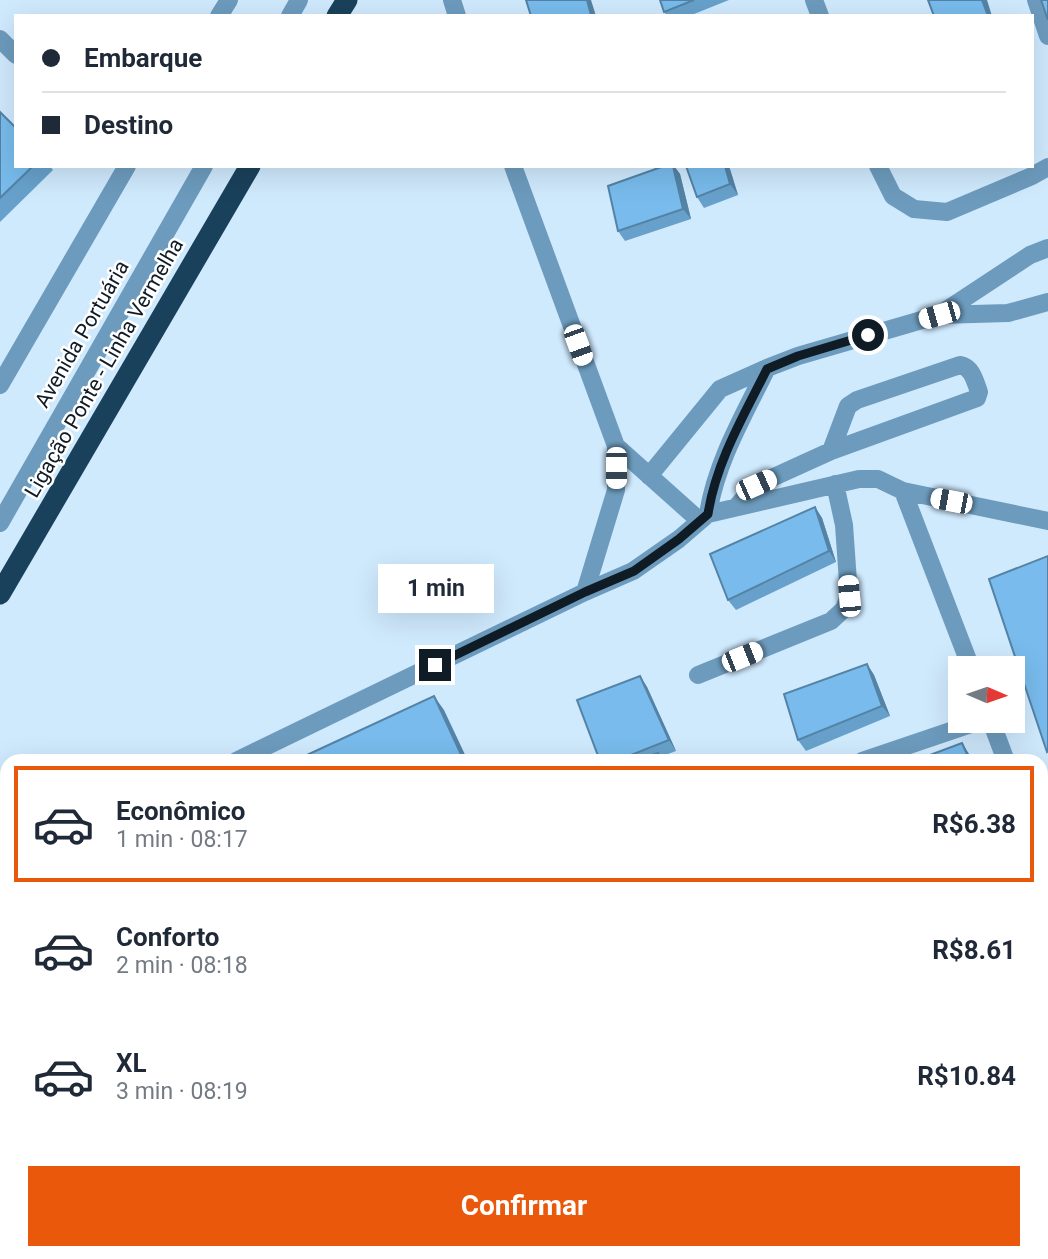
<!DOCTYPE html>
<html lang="pt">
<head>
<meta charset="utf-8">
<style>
  :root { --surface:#fff; --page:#f2f2f3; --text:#1f2937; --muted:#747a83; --line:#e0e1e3; --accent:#ea580c }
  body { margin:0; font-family:Roboto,sans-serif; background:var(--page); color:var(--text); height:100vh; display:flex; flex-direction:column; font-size:26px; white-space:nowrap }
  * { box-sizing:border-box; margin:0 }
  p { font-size:23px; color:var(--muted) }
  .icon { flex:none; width:38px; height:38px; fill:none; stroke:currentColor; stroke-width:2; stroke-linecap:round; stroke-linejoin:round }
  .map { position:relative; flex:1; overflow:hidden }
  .panel { position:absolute; left:0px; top:754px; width:1048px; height:506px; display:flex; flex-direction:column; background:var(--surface); border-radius:21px 21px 0 0; box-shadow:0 7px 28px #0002 }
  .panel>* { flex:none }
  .banner { position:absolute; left:14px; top:14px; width:1020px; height:154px; border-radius:0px; box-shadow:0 7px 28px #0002; display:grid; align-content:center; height:154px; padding:0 28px; background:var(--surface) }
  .needle { width:46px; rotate:92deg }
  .controls { position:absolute; left:948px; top:656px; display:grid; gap:14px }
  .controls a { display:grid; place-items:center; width:77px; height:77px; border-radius:0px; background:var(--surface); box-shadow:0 7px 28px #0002; font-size:35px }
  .end { position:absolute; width:32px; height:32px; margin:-16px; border:9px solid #101c25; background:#fff; box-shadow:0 0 0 4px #fff }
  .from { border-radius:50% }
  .bubble { position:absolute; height:49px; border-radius:0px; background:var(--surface); box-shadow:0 7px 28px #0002; font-size:23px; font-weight:700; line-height:49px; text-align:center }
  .car { position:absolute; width:21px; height:42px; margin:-21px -10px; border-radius:9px; box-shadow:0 0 5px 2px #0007; background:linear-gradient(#fff 24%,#345 0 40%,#fff 0 76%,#345 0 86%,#fff 0) }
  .banner b { display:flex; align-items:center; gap:24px; height:66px; font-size:26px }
  .banner b+b { border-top:2px solid var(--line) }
  .banner i { width:18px; height:18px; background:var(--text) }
  ul { padding:12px 0 0; list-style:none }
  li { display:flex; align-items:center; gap:21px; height:116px; margin:0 14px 10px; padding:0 14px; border:4px solid transparent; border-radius:0px }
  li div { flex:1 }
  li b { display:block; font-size:26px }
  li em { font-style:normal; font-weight:700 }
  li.current { border-color:var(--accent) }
  li>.icon { width:63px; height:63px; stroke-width:1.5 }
  .primary-button { display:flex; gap:14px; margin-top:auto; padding:14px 28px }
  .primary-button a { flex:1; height:80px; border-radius:0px; background:var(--accent); color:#fff; font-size:28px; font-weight:700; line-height:80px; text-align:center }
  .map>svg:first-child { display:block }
  .built { fill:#b6defc }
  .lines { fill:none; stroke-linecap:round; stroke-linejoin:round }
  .minor { stroke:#6d9bbd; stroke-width:18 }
  .highway { stroke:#1a415b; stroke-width:21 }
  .wall { fill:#67a1cb }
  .shaded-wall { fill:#5483a5 }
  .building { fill:#78bbec; stroke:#5483a5; stroke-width:2 }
  .route { stroke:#101c25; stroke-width:9 }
  .labels { text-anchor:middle; stroke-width:5; stroke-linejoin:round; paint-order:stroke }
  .street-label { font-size:21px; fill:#101c25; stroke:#fff }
</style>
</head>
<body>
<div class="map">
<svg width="1048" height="1259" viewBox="0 0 1048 1259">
  <rect width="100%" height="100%" fill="#cfe9fd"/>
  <path class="built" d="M1048 986V1259H887L888 1253H1041V987Z"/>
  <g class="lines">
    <path class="minor" d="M452 0 457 16
      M814 0 820 16
      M1036 0 1048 36
      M219 16 229 0
      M290 16 299 0
      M0 39 16 55
      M513 166 616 446V490L585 592
      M878 166 893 196 914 209 947 212 1032 176 1048 167
      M939 315 1008 313 1048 302
      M0 385 127 166
      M616 446 700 521
      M649 476 720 389 767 368
      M903 491 1048 521
      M736 507 756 485 831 451 977 398 979 392C975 381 972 367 960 365L857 400 848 406 831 451
      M708 514 859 479H878L903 491 971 668
      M0 523 204 166
      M698 675 831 621 844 609 849 596 844 525 835 484
      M991 721 1006 761
      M236 761 585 592 633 571 679 539 708 514C716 462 744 415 767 368L798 356 939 315 1030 255 1048 248
      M862 761 980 721
      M1041 803 1048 802
      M0 873 7 870
      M1041 972 1048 971
      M1041 1034 1048 1033
      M752 1253 754 1259
      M77 1259 79 1253
      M191 1259 195 1253
      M318 1259 319 1253
      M530 1259 532 1253
      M639 1259 641 1253
      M916 1259 917 1253"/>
    <path class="highway" d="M337 16 347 0
      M0 594 250 166"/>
  </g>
  <path class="wall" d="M660 0H729L689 16H667L664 12Z
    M0 112 16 166H50L53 170 0 222Z
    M664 166H674L680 174 691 219 625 241 618 231Z
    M729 166 738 195 704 208 697 197Z
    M815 507 822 518 836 562 736 610 728 600Z
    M867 664 874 675 890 716 806 751 798 740Z
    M640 676 647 687 676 751 660 757 663 761H600Z"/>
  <path class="shaded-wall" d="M587 0H591L596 16H591Z
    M982 0H987L992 16H988Z
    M673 166H674L680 174 691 219 683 209Z
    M725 166H729L738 195 730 184Z
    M815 507 822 518 836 562 829 551Z
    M867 664 874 675 890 716 882 706Z
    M640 676 647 687 676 751 669 740Z
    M434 696 444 710 468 761H464Z
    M962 743 971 757 973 761H970Z"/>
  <path class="building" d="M526 0H587L591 15 531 16Z
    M660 0H694L664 12Z
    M928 0H982L988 16H934Z
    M1041 0H1048V20Z
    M0 112 16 128V166H33L0 198Z
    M664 166H673L683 209 618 231 608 186Z
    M686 166H725L730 184 697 197Z
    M815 507 829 551 728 600 710 554Z
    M1048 556V751L1047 752 989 579Z
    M867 664 882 706 798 740 784 694Z
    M640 676 669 740 616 761H600L577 700Z
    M434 696 464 761H294Z
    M962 743 970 761H914Z
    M658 753 662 761H636Z
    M7 992V1073L0 1061V996Z
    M1041 1094 1048 1095V1259H919L920 1253H1041Z"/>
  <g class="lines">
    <path class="route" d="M435 665 585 592 634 571 679 539 708 514C716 462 744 415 767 369L798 356 868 335"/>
  </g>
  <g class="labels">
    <g class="street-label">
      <text transform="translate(82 334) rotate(-60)" y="7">Avenida Portuária</text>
      <text transform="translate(104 368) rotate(-60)" y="7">Ligação Ponte - Linha Vermelha</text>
    </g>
  </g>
</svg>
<div class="controls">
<a><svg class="needle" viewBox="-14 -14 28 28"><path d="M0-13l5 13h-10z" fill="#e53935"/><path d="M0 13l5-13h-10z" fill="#747a83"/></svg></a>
</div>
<i class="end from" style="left:868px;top:335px"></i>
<i class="end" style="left:435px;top:665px"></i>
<div class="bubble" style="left:378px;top:564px;width:116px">1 min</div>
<i class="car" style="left:939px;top:315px;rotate:254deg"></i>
<i class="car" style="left:578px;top:345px;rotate:160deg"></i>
<i class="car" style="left:616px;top:468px;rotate:180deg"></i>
<i class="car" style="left:756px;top:485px;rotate:66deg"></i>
<i class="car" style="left:951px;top:501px;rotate:281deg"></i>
<i class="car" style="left:849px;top:596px;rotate:355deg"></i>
<i class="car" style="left:742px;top:657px;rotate:68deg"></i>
<div class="banner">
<b><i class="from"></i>Embarque</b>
<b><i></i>Destino</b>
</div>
<section class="panel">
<ul>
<li class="current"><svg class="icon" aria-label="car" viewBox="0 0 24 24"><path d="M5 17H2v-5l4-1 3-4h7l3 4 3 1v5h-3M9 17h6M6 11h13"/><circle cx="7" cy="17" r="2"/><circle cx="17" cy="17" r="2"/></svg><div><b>Econômico</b><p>1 min · 08:17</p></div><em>R$6.38</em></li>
<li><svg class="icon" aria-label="car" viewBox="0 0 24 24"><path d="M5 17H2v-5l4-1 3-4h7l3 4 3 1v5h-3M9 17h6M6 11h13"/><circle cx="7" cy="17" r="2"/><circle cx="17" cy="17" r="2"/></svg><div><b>Conforto</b><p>2 min · 08:18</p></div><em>R$8.61</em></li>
<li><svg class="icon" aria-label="car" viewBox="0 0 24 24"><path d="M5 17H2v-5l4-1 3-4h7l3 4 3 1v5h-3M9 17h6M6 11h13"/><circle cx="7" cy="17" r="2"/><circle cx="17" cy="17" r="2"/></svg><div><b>XL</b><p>3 min · 08:19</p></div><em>R$10.84</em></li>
</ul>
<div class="primary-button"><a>Confirmar</a></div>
</section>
</div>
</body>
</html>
